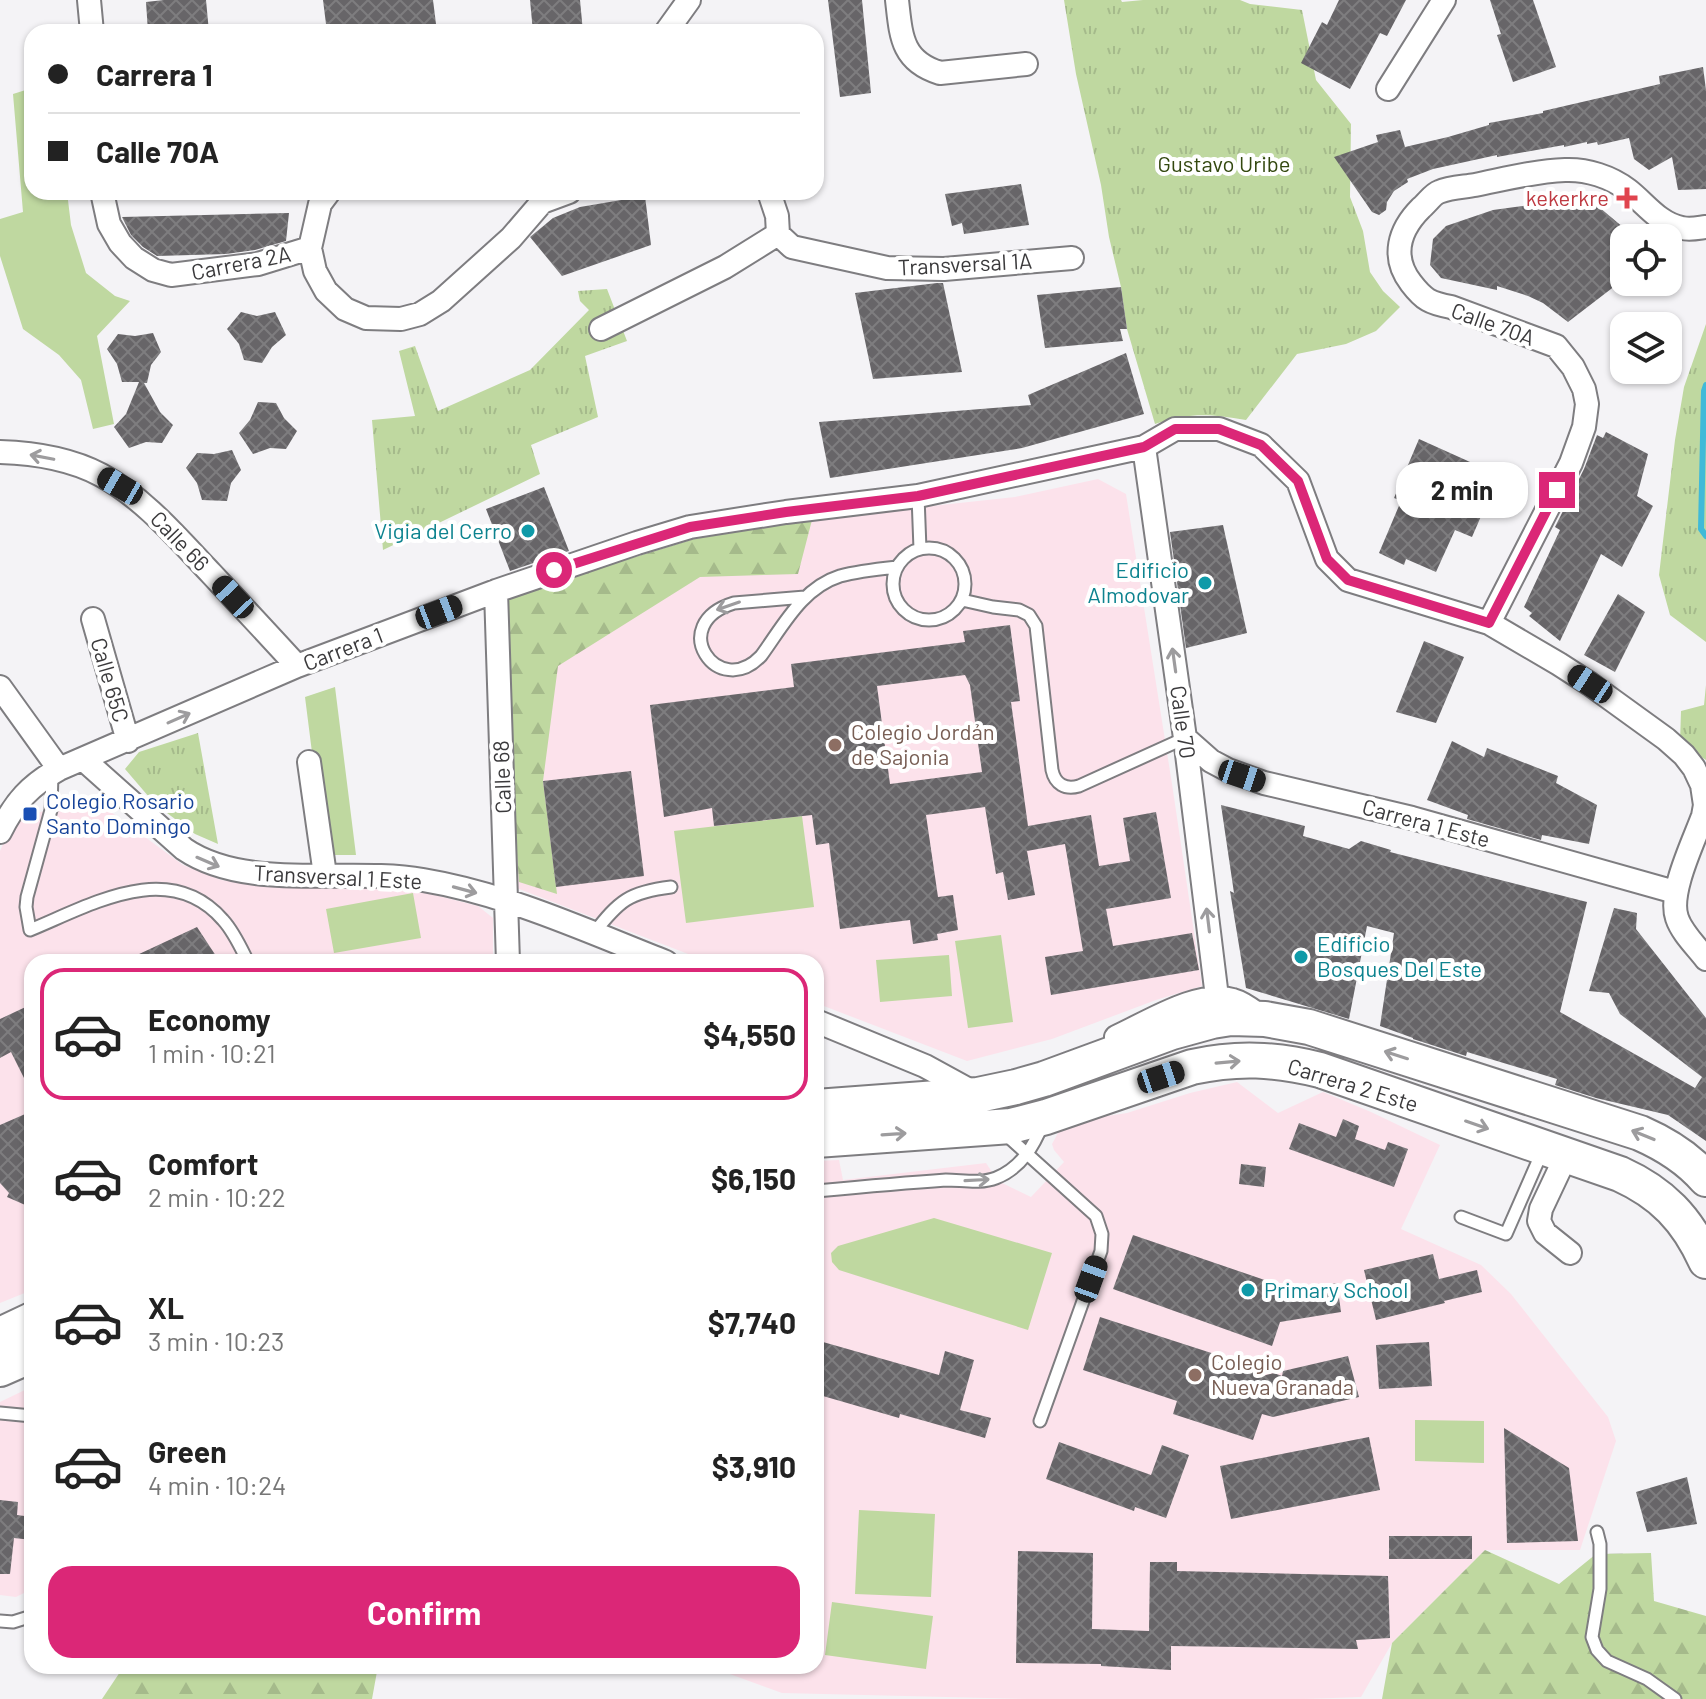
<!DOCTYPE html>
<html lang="en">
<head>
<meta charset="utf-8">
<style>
  :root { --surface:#fff; --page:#f2f2f2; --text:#222; --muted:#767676; --line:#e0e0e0; --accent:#db2777 }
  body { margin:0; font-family:Barlow,sans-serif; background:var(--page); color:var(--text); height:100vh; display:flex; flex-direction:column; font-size:30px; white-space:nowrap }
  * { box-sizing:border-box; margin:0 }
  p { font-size:26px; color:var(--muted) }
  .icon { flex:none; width:44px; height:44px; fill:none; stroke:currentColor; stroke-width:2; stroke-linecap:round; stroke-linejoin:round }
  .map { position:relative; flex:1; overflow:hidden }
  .drawer { position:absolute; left:24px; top:954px; width:800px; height:720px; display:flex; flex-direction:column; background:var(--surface); border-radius:24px; box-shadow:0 2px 6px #0004 }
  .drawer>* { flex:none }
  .hud { position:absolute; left:24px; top:24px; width:800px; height:176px; border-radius:24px; box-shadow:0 2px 6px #0004; display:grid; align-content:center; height:176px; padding:0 24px; background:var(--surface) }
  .tools { position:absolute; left:1610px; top:224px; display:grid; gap:16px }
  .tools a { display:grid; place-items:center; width:72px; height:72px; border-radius:16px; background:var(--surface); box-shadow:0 2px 6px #0004; font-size:40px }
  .end { position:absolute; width:36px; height:36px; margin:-18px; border:10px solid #db2777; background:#fff; box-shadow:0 0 0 4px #fff }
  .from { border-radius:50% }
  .bubble { position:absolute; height:56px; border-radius:24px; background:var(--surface); box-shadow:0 2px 6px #0004; font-size:26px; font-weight:700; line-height:56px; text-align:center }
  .car { position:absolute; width:24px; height:48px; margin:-24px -12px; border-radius:10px; box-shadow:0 0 6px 2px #0007; background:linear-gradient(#222 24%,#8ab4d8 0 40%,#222 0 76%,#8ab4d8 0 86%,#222 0) }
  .hud b { display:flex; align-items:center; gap:28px; height:76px; font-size:30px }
  .hud b+b { border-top:2px solid var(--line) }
  .hud i { width:20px; height:20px; background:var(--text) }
  ul { padding:14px 0 0; list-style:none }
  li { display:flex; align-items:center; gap:24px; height:132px; margin:0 16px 12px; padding:0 8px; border:4px solid transparent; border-radius:24px }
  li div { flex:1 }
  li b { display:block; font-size:30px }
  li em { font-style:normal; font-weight:700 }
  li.active { border-color:var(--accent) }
  li>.icon { width:72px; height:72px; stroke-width:1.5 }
  .action { display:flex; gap:16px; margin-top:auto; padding:16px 24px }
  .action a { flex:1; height:92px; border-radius:24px; background:var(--accent); color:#fff; font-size:32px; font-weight:700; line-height:92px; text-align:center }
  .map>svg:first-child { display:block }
  .education { fill:#fce2eb }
  .grass { fill:#bfd8a0 }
  .forest { fill:url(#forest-firs) }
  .park { fill:url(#park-tufts) }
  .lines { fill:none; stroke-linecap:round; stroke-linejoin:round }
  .stream { stroke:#40bad8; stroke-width:6 }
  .building { fill:url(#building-cross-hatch); fill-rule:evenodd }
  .lane-casing { stroke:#7e7d80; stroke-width:15 }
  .street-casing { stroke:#7e7d80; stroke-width:26 }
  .primary-casing { stroke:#7e7d80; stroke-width:38 }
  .lane { stroke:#fff; stroke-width:11 }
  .street { stroke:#fff; stroke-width:22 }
  .primary { stroke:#fff; stroke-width:34 }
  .oneway { stroke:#9d9c9e }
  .route { stroke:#db2777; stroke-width:10 }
  .health-dot { fill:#e0444e; stroke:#fff; stroke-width:3 }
  .culture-dot { fill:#0f9aa8; stroke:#fff; stroke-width:3 }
  .education-dot { fill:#8d6e63; stroke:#fff; stroke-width:3 }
  .transit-dot { fill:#1a4fb4; stroke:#fff; stroke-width:3 }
  .labels { text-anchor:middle; stroke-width:8; stroke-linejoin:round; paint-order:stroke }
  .park-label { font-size:22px; fill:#33480f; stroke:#fff }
  .health-label { font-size:22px; fill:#be3a42; stroke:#fff; text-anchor:end }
  .street-label { font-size:22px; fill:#3b3a3c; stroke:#fff }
  .culture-label { font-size:22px; fill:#0d838f; stroke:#fff; text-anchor:end }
  .education-label { font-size:22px; fill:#785e54; stroke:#fff; text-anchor:start }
  .transit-label { font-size:22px; fill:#164399; stroke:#fff; text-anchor:start }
</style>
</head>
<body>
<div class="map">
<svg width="1706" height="1699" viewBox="0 0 1706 1699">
  <defs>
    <pattern id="forest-firs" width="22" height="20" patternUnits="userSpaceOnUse" patternTransform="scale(2)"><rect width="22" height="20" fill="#bfd8a0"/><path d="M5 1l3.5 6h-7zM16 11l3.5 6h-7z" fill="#a5ba8b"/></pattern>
    <pattern id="park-tufts" width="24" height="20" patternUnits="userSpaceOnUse" patternTransform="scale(2)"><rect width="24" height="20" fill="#bfd8a0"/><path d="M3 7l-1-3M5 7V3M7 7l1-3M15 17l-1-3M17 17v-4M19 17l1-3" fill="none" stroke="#a5ba8b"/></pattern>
    <pattern id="building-cross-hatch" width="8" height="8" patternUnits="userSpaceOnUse" patternTransform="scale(2)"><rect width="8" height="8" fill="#676568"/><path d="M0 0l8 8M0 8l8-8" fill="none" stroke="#7e7d7f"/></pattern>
  </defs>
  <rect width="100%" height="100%" fill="#f4f3f6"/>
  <path class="education" d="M1098 479 1126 494 1172 784 1202 986 1156 1000 1052 1039 967 1061 816 1003V962H709L514 887 501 707 694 539 839 516 1015 497Z
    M96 801 183 865 221 880 254 884 344 885 415 890 478 906 493 918V962H32V1290L0 1303V851L15 817Z
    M1237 1082 1278 1113 1323 1092 1371 1112 1440 1145 1401 1229 1481 1265 1511 1294 1608 1417 1616 1441 1580 1550H1485L1392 1643 1361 1697 1304 1699H1028L782 1693 708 1666H816V1161L839 1160 843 1180 986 1163 998 1181 1031 1197 1064 1162 1054 1150 1052 1144 1058 1133 1063 1129 1081 1120 1127 1113 1190 1093Z
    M29 1388H32V1589L16 1597 0 1595V1402Z"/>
  <path class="grass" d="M32 88V192H67L71 225 86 273 115 296 130 301 97 336 114 424 93 429 81 380 59 355 23 329 0 256V219L23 212 13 94Z
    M335 687 356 855H325L305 697Z
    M802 816 814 907 686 923 674 831Z
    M413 893 421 938 334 953 326 909Z
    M1001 935 1013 1022 968 1028 955 941Z
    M949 955 952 996 880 1002 876 960Z
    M934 1218 1052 1253 1028 1330 839 1270 832 1262 831 1253 838 1246Z
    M1415 1420 1484 1421V1463L1415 1461Z
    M859 1510 935 1514 931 1597 855 1594Z
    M832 1602 933 1616 926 1669 825 1655Z"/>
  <path class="forest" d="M812 520 798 574 700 577 558 666 543 781 557 894 519 882 506 707 504 597 694 539Z
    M1485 1550 1559 1584 1596 1554 1651 1553 1654 1601 1706 1616V1699H1382L1392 1643Z
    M124 1666H378L372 1699H102Z"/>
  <path class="park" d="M1064 0H1121L1122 2 1143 0H1240L1250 4 1302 10 1316 80 1351 124 1350 197 1363 231 1370 272 1383 291 1400 307 1376 331 1346 344 1297 354 1246 420C1209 414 1192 412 1155 424L1127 329 1121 287 1109 237 1101 185 1076 74Z
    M607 289 627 341 585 356 598 417 531 445 540 474 383 550 372 420 415 416 399 351 415 346 438 411 530 370 589 310 580 301 578 291Z
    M1706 324V642L1670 615 1659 575 1675 440 1684 387Z
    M1706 685V760L1680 743 1681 711 1704 705Z
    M198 733 218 844 195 834 155 804 125 769 139 752Z"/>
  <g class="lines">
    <path class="stream" d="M1706 385 1704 391 1701 529 1706 536"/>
  </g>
  <path class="building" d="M164 0H206L209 32H148L146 2Z
    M323 0H433L437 32H327Z
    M530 0H580L583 32H533Z
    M828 0H862L871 93 840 97Z
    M1339 0H1406L1387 36 1380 33 1350 89 1301 63 1322 22 1327 25Z
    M1490 0H1533L1556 67 1513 82 1497 35 1501 34Z
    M1703 67 1706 90V189L1678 190 1672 157 1649 170 1634 159 1629 138 1598 145 1597 142 1587 144V142L1564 147V145L1497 157V155L1433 169 1407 179 1408 182 1394 191 1387 202 1386 210 1379 215 1372 212 1334 157 1378 142 1376 135 1400 130 1405 147 1448 137 1489 125V123L1543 113V111L1660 84 1659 76Z
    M1021 184 1029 225 964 234 962 223 952 226 945 194Z
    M645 196 651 245 562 276 530 237 553 218 580 207Z
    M1587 197 1624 228V279L1568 322 1543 303 1528 296 1497 286V290L1441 278 1430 265 1433 239 1446 226 1493 210Z
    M289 213 286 241 255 250 226 254 157 256 143 247 131 235 122 217Z
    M937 283H943L962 372 873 379 855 293Z
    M1121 287 1127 329H1120L1123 341 1045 348 1037 295Z
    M241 312 257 316 275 312 286 335 272 347 262 363 244 360 239 344 227 329Z
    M153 333 161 352 151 365 147 383H144L160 412 173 425 162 443 146 442 129 448 114 427 126 414 139 382H122L117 364 107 349 118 334 135 336Z
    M1126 353 1144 414 1022 448 830 478 819 422 1031 405 1028 395Z
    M258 402 276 403 284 418 297 431 286 449 270 448 253 454 239 433 250 420Z
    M1606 432 1648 454 1637 496 1653 506 1622 567 1601 554 1560 641 1529 616 1532 613 1524 607 1560 530 1555 527 1584 469 1597 435 1603 438Z
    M1419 439 1499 475 1472 537 1455 530 1436 572 1406 559 1404 565 1379 553 1401 501 1394 498Z
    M232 450 241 470 231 483 227 501 202 500 197 483 186 468 197 453 214 454Z
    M544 487 569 551 510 571 486 509Z
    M1223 525 1247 633 1186 648 1170 532Z
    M1618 594 1645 612 1615 672 1584 655Z
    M1010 625 1020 701 1011 702 1028 826 1091 815 1099 866 1130 861 1123 818 1156 812 1171 898 1106 909 1113 946 1192 933 1199 970 1051 995 1045 957 1083 951 1065 844 1027 851 1035 895 1008 900 1003 872 996 874 985 807 926 815 938 897 953 895 958 930 937 934 938 940 913 944 910 920 840 929 829 843 816 845 812 815 714 826 712 808 664 817 650 705 794 687 791 664 965 642 963 631ZM965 675 970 685 982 772 890 784 877 686Z
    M1424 641 1464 657 1436 723 1396 712Z
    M1452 741 1484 757 1487 748 1558 776 1556 783 1597 805 1589 844 1542 835 1541 840 1467 819 1468 815 1427 800Z
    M631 771 644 876 556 887 543 781Z
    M1221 805 1305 826 1303 836 1349 849 1361 841 1391 850 1390 852 1587 902 1560 1012 1695 1088 1702 1077 1620 1014 1609 993 1589 991 1614 908 1637 913 1636 929 1706 1018V1141L1668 1115 1596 1098 1555 1085 1557 1079 1467 1052 1466 1056 1413 1039V1038L1380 1026 1394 933 1367 926 1349 1019 1246 988 1230 891 1234 893Z
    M197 927 220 962H122Z
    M32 1004V1094L11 1052 0 1058V1019Z
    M32 1111V1208L7 1197 9 1193 0 1183V1125Z
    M1343 1119 1359 1126 1355 1139 1385 1150 1388 1142 1408 1149 1394 1187 1289 1149 1299 1123 1336 1137Z
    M1241 1164 1266 1167 1264 1187 1239 1184Z
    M1133 1235 1297 1291 1337 1283 1341 1312 1280 1322 1272 1346 1113 1289Z
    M1433 1254 1439 1279 1477 1270 1482 1292 1444 1301 1445 1303 1376 1320 1364 1270Z
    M1100 1317 1264 1370 1262 1376 1274 1373 1282 1376 1283 1371 1348 1356 1359 1397 1273 1417 1262 1414 1253 1440 1173 1414 1177 1401 1083 1370Z
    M816 1340 939 1375 945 1351 974 1360 960 1410 991 1418 985 1438 900 1414 899 1418 816 1394Z
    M1429 1342 1432 1386 1379 1389 1376 1345Z
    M1504 1428 1569 1468 1578 1541 1507 1543Z
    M1369 1437 1380 1490 1231 1519 1220 1466Z
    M1059 1442 1151 1475 1162 1445 1189 1455 1166 1518 1135 1507 1134 1511 1046 1479Z
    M1687 1477 1697 1524 1647 1532 1636 1492Z
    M0 1500 18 1502 17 1515 32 1517V1540L14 1538 10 1574H0Z
    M1389 1536H1472V1559H1389Z
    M1018 1551 1093 1553 1092 1629 1149 1631 1150 1562H1177V1571L1388 1576 1390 1638 1356 1640 1358 1649 1171 1646V1670L1101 1666V1664L1016 1663Z"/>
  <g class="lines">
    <defs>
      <path id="lane" d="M918 496 920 549
        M893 584a36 36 0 1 1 72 0a36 36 0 1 1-72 0Z
        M805 597 734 603C665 624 718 701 761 656 783 626 802 588 840 576 858 571 878 569 897 567
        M962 600 993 607 1019 610 1029 615 1036 626 1052 770C1055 784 1065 790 1079 786L1185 738
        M52 773 51 810 27 897 26 907 30 930C91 905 169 858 223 920 234 932 241 948 248 962
        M594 933C619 901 629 892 671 887
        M1005 1134 1096 1216 1102 1234 1101 1251 1040 1421
        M816 1191C859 1187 903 1183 946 1180 962 1180 981 1184 996 1178 1021 1168 1034 1146 1043 1123
        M1461 1217 1506 1234 1542 1152
        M0 1413 32 1416
        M1597 1532 1600 1544V1589L1592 1637 1597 1650 1607 1661 1647 1679 1675 1699
        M0 1621 13 1622 32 1616"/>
      <path id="street" d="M89 0 92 32
        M897 0C901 35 901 61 940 73L1026 64
        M666 32 689 0
        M1388 89 1444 0
        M102 192 109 224 120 243 134 258 153 270 171 275 258 264 310 248
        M329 192 320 204 310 248 315 271 326 291 345 309 366 318 401 319 420 314 441 301 511 238 542 202 569 192
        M769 192 777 216 778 234
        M778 234 792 247 887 268 944 269 1072 258
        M601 329 725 267 778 234
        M1144 447 1185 738 1217 997
        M0 452C33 453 71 459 101 475 142 497 174 534 206 568 236 600 267 633 297 666
        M496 591 508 962
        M93 619 128 741
        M1489 623 1571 463 1584 427 1587 404 1584 389 1573 367 1556 346 1451 307C1430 303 1424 300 1411 283 1391 257 1399 230 1421 208 1427 203 1433 194 1439 192 1450 187 1464 187 1475 185 1505 179 1535 171 1565 170 1587 169 1611 177 1628 190 1645 203 1659 224 1682 228 1690 230 1698 228 1706 227
        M0 687 59 769
        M1185 738 1211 761 1228 770 1264 783 1412 818 1675 892
        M83 759 184 849C247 892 349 867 423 880 507 894 587 931 666 962
        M309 762 325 875
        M0 832C15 802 30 785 59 769L297 666 496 591 637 543 690 527 786 512 918 496 1144 447 1175 429H1219L1261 445 1298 481 1327 559 1348 580 1489 623 1559 664 1590 684 1666 739 1684 755 1694 768 1702 785 1705 805 1703 816C1694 841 1668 893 1677 918 1682 933 1696 946 1706 959
        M816 1021 925 1066 978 1095
        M1116 1037C1147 1023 1200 989 1233 1000 1244 1003 1252 1010 1260 1016
        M1566 1156 1541 1209 1539 1221 1545 1233 1570 1253"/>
      <path id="primary" d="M816 1107 978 1095 1016 1087 1044 1079 1172 1032 1212 1021 1231 1018 1265 1019 1309 1027 1640 1133C1665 1144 1688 1158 1706 1179
        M816 1140 1011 1126 1046 1117 1192 1067C1238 1057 1275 1059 1320 1070L1620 1174C1662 1193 1687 1219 1706 1261
        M0 1335 32 1320
        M0 1369 32 1355"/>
    </defs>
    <use href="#lane" class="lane-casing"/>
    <use href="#street" class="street-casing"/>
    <use href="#primary" class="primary-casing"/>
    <use href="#lane" class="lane"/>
    <use href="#street" class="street"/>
    <use href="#primary" class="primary"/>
  </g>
  <defs><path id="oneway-shaft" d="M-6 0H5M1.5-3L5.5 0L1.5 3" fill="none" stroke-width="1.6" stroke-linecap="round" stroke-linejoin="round" transform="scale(2)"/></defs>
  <g class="oneway">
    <use href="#oneway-shaft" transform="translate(42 457) rotate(-169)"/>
    <use href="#oneway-shaft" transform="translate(728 606) rotate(161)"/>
    <use href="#oneway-shaft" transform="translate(1174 660) rotate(-98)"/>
    <use href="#oneway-shaft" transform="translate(179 718) rotate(-24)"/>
    <use href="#oneway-shaft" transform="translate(208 862) rotate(23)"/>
    <use href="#oneway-shaft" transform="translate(465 890) rotate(15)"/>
    <use href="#oneway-shaft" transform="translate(1208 920) rotate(-97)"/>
    <use href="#oneway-shaft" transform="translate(1396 1055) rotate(-162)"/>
    <use href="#oneway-shaft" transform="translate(1228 1062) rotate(-5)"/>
    <use href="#oneway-shaft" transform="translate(1477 1125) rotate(19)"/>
    <use href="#oneway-shaft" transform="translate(894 1134) rotate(-4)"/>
    <use href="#oneway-shaft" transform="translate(1643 1135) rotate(-158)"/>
    <use href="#oneway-shaft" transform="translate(977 1180) rotate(-3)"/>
  </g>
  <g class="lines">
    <path class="route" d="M554 570 690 527 786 512 918 496 1144 447 1175 429H1219L1261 445 1298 481 1327 559 1348 580 1489 623 1557 490"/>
  </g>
  <path class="health-dot" d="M1623 186h8v8h8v8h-8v8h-8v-8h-8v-8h8z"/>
  <g class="culture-dot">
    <circle cx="528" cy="531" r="8"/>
    <circle cx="1205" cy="583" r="8"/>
    <circle cx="1301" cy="957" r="8"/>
    <circle cx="1248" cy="1290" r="8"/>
  </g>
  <g class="education-dot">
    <circle cx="835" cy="745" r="8"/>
    <circle cx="1195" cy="1375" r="8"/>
  </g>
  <rect class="transit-dot" x="22" y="806" width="16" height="16" rx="4"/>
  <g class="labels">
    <g class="park-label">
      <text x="1224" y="172">Gustavo Uribe</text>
    </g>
    <g class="health-label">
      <text x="1609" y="206">kekerkre</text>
    </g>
    <g class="street-label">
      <text transform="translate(241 263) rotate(-11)" y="8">Carrera 2A</text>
      <text transform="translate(965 264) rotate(-3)" y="8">Transversal 1A</text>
      <text transform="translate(1493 324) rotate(20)" y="8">Calle 70A</text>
      <text transform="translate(180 541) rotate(46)" y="8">Calle 66</text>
      <text transform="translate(343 649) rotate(-21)" y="8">Carrera 1</text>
      <text transform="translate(110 680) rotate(74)" y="8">Calle 65C</text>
      <text transform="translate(1183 722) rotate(82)" y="8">Calle 70</text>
      <text transform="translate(502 777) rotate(-92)" y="8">Calle 68</text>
      <text transform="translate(1426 823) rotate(15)" y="8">Carrera 1 Este</text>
      <text transform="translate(338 877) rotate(3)" y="8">Transversal 1 Este</text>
      <text transform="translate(1353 1085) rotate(17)" y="8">Carrera 2 Este</text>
    </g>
    <g class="culture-label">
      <text x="512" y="539">Vigia del Cerro</text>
      <text x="1189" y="578">Edificio<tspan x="1189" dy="25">Almodovar</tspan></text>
      <text x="1317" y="952" text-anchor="start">Edificio<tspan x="1317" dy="25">Bosques Del Este</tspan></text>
      <text x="1264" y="1298" text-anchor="start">Primary School</text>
    </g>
    <g class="education-label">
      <text x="851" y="740">Colegio Jordán<tspan x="851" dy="25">de Sajonia</tspan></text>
      <text x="1211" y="1370">Colegio<tspan x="1211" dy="25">Nueva Granada</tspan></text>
    </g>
    <g class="transit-label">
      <text x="46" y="809">Colegio Rosario<tspan x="46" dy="25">Santo Domingo</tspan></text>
    </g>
  </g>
</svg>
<div class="tools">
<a><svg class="icon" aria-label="locate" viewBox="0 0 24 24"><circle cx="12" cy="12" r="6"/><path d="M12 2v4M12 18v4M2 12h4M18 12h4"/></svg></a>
<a><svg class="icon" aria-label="layers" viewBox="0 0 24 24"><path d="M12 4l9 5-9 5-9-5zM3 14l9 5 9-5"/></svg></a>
</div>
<i class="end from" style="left:554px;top:570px"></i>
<i class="end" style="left:1557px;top:490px"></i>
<div class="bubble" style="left:1396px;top:462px;width:132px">2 min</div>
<i class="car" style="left:120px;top:486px;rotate:300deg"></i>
<i class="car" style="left:233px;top:597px;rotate:317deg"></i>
<i class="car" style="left:439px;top:612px;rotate:69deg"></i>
<i class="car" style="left:1590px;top:684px;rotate:303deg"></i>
<i class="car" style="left:1242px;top:776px;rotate:108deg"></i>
<i class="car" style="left:1161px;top:1077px;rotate:72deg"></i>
<i class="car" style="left:1091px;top:1279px;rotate:20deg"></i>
<div class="hud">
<b><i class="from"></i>Carrera 1</b>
<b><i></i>Calle 70A</b>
</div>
<section class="drawer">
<ul>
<li class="active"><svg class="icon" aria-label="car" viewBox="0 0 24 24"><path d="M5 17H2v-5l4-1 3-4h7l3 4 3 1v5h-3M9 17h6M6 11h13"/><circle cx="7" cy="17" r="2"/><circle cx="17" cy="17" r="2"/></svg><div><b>Economy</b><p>1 min · 10:21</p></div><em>$4,550</em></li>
<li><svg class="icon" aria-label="car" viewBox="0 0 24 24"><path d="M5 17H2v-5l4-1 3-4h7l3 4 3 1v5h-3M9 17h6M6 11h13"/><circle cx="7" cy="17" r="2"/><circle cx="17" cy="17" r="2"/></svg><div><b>Comfort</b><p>2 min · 10:22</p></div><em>$6,150</em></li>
<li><svg class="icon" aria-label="car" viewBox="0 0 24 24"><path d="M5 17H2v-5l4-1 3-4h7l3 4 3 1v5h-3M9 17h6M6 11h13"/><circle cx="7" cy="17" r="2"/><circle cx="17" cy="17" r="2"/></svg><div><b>XL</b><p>3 min · 10:23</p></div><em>$7,740</em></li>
<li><svg class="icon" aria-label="car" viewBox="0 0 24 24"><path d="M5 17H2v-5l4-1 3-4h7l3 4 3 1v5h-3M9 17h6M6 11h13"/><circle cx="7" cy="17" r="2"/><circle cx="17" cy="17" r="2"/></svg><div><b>Green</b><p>4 min · 10:24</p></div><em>$3,910</em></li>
</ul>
<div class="action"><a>Confirm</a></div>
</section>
</div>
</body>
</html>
